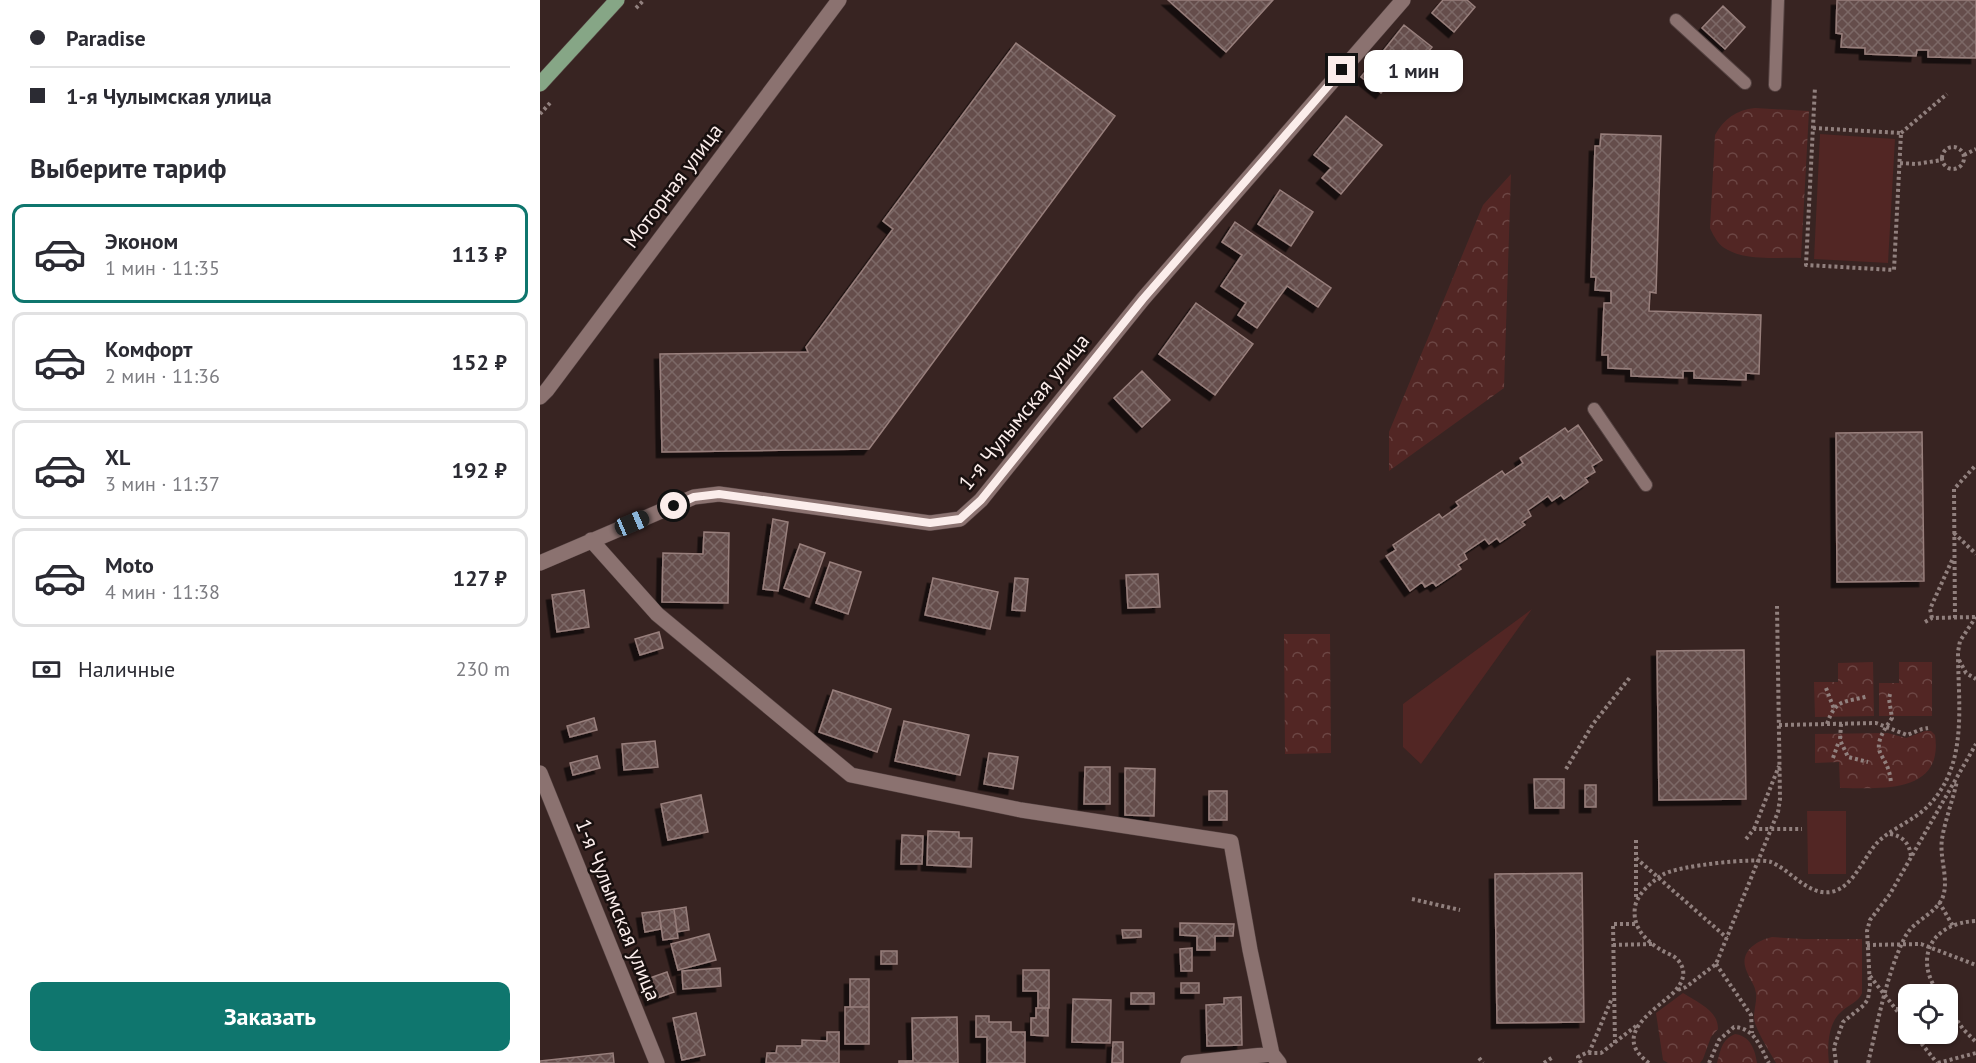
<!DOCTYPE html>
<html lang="ru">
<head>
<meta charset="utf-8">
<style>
  :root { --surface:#fff; --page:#f2f2f3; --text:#2b2b33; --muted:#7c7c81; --line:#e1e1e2; --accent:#0f766e }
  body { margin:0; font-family:"PT Sans",sans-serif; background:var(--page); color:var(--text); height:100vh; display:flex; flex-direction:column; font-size:22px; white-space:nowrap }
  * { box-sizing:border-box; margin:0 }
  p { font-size:20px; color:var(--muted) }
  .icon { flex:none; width:33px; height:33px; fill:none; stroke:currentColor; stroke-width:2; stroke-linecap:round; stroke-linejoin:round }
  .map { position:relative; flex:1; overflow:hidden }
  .side { display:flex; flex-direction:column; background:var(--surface); width:540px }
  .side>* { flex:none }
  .top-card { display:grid; align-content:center; height:132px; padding:0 30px; background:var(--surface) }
  .tools { position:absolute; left:1358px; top:984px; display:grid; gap:12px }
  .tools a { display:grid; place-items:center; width:60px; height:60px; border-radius:12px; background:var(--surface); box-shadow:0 2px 4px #0004; font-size:30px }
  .end { position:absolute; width:27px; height:27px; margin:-14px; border:8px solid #fbedeb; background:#111; box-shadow:0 0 0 3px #111 }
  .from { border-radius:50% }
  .bubble { position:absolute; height:42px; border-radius:12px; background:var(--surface); box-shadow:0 2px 4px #0004; font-size:20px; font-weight:600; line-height:42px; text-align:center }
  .car { position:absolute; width:18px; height:36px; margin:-18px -9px; border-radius:8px; box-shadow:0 0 4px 2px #0007; background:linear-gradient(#222 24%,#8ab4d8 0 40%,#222 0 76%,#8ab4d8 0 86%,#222 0) }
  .top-card b { display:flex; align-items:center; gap:21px; height:57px; font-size:22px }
  .top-card b+b { border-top:2px solid var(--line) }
  .top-card i { width:15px; height:15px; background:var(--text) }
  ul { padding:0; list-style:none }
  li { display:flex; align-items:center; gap:18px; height:99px; margin:0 12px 9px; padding:0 18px; border:3px solid var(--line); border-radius:12px }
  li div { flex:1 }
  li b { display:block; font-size:22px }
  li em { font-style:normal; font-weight:600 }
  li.selected { border-color:var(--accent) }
  li>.icon { width:54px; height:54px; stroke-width:1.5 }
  h2 { padding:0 30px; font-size:27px; line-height:72px }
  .pay { display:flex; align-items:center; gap:15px; height:66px; padding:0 30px; font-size:22px }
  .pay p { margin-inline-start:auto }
  .primary-button { display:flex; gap:12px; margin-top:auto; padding:12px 30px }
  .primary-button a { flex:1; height:69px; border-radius:12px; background:var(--accent); color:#fff; font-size:24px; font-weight:600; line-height:69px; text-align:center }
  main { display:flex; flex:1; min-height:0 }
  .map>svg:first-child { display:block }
  .park { fill:url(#park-crowns) }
  .garden { fill:#522624 }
  .building { fill:url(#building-cross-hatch); stroke:#987f7c; stroke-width:1.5; filter:url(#shadow) }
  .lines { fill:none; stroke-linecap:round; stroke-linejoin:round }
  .service-casing { stroke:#544241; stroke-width:14 }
  .minor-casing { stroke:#544241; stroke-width:16 }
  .tertiary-casing { stroke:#544241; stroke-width:16 }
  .primary-casing { stroke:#544241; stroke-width:16 }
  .path { stroke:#91807e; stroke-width:4; stroke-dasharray:3 3; stroke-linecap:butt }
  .service { stroke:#8b7270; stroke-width:12 }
  .minor { stroke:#8b7270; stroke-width:15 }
  .tertiary { stroke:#8b7270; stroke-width:15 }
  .primary { stroke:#86a686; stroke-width:15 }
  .route { stroke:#fbedeb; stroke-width:8 }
  .labels { text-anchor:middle; stroke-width:5; stroke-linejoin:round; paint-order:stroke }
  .street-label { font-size:21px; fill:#fbedeb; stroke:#19100f }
</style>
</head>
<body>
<main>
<section class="side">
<div class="top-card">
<b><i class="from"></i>Paradise</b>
<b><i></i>1-я Чулымская улица</b>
</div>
<h2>Выберите тариф</h2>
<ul>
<li class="selected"><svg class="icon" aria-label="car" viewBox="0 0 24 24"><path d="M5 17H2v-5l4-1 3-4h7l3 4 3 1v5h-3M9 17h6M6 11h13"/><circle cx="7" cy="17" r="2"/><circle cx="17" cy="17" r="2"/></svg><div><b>Эконом</b><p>1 мин · 11:35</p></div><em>113 ₽</em></li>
<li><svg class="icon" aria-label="car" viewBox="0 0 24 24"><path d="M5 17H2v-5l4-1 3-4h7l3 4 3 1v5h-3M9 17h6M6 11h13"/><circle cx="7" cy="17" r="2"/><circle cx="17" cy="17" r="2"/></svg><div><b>Комфорт</b><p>2 мин · 11:36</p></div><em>152 ₽</em></li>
<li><svg class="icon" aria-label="car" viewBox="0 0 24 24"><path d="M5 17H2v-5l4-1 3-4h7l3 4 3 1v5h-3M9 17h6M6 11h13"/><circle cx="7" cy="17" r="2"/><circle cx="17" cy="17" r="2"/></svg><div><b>XL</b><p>3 мин · 11:37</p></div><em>192 ₽</em></li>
<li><svg class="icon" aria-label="car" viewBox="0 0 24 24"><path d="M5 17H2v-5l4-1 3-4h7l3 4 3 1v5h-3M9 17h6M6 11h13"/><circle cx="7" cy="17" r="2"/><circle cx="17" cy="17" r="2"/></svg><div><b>Moto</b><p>4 мин · 11:38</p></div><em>127 ₽</em></li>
</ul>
<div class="pay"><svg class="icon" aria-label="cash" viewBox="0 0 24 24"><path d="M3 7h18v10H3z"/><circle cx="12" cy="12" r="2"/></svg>Наличные<p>230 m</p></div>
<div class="primary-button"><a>Заказать</a></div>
</section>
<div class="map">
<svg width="1436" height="1063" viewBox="0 0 1436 1063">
  <defs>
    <pattern id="park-crowns" width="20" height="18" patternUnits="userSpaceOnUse" patternTransform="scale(1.5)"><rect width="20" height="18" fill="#522624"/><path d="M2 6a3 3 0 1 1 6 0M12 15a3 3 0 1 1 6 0" fill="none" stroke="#6c4644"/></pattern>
    <pattern id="building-cross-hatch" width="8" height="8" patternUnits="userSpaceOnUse" patternTransform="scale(1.5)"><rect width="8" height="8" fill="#654e4c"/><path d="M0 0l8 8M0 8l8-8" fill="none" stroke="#7c6866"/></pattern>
    <filter id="shadow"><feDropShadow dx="-5.5" dy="5.5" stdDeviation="0" flood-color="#0009"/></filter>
  </defs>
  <rect width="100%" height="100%" fill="#382422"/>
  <path class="park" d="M1215 108 1269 111 1261 258C1238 257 1208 261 1188 250 1179 246 1174 237 1170 228L1175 135C1184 119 1196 110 1215 108Z
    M971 174 964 388 849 471V432L943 205Z
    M744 634H790L791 753 745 754Z
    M1333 662 1334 716 1275 717 1274 682H1298V663Z
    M1359 662H1392V716H1339V683H1359Z
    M1385 731H1391L1395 735C1404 795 1339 788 1300 788L1299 762 1275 763V734L1348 733 1366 738Z
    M1232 937 1264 939H1322V993C1319 1002 1308 1005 1301 1012 1288 1023 1287 1047 1289 1063H1236C1230 1052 1214 1028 1214 1017 1214 1009 1217 1001 1216 993 1215 985 1210 980 1207 972 1198 953 1215 941 1232 937Z
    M1143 993C1158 1003 1178 1010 1178 1029L1171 1037 1163 1059 1160 1063H1128L1123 1060 1116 1013Z
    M1195 1034C1210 1036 1215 1049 1217 1063H1177C1181 1050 1181 1040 1195 1034Z"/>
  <path class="garden" d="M1280 134 1355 139 1348 263 1274 259Z
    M992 609 881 764 863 747V704Z
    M1267 811H1306V874H1268Z"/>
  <path class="building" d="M628 0H733L686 52Z
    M903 0H927L935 7 914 32 892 13Z
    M1297 0H1436V58L1388 57V50H1377L1376 56 1325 54V48L1301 47 1302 34 1296 33Z
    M1183 6 1205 27 1185 49 1162 28Z
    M864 25 892 47 869 76 841 54Z
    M476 43 575 116 329 449 122 452 120 354 268 352 266 347 353 229 343 221Z
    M834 61 854 77 841 93 821 77Z
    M806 116 842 145 801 194 782 178 791 168 774 155Z
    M1061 134 1121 136 1116 293 1110 292 1109 311 1221 315 1219 374 1206 373V380L1154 378V371H1143V378L1091 376V369L1068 368V355H1062L1064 303H1071V291L1055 290 1056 277H1051L1055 146H1060Z
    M740 190 773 212 751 246 718 224Z
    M695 222 791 288 778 307 747 286 717 328 698 315 706 303 681 286 702 255 682 242Z
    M656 303 713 344 675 395 619 354Z
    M602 371 630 400 602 427 574 398Z
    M1038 425 1062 460 1052 466 1055 472 1045 478 1048 482 1024 499 1021 495 1012 501 1008 496 988 510 991 516 982 522 985 525 960 542 957 538 949 544 945 539 924 553 927 559 918 565 921 569 896 586 893 582 885 587 882 582 870 591 846 556 856 550 853 545 899 514 902 518 919 506 916 502 962 471 965 475 983 463 980 458 1025 428 1028 432Z
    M1382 432 1384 581 1297 582 1296 433Z
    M233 519 248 522 238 591 223 589Z
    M164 532 189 533 188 603 122 602 123 553 163 554Z
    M260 544 285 553 269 597 244 588Z
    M290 562 321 572 308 614 276 603Z
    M618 574 620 607 588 608 586 575Z
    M393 578 458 592 450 629 385 615Z
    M475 578 488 579 485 611 472 610Z
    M44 590 49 627 17 632 12 595Z
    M119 632 123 648 100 655 95 639Z
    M1204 650 1206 799 1119 800 1117 651Z
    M293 690 351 709 337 752 279 732Z
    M54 718 57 730 30 737 27 726Z
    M364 721 429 735 420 775 355 761Z
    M115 741 118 767 84 770 82 744Z
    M449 753 478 757 473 789 444 784Z
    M57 756 60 768 33 775 30 763Z
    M545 767H570V804H544Z
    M585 768 615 769 614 816 585 815Z
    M994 779H1024V808H995Z
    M1045 785H1056V807H1045Z
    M669 791H687V820H669Z
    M161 795 168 832 128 840 121 804Z
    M388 831 419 832V838H432L431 867 387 865Z
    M362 835 383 836 382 864H361Z
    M1042 873 1044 1022 957 1023 955 874Z
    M146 907 149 930 137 932 134 909Z
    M134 909 138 938 123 940 119 911Z
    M119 911 121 929 105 932 102 913Z
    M640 923 694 924 693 936H675V950H657V936L640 935Z
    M582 930H601V937L583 938Z
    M169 934 176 960 138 970 131 944Z
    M652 948V971H641L640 949Z
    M341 951H357V964H341Z
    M180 968 181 986 143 989 142 971Z
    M483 970H509V1008H498V991H483Z
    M127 972 134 992 111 1000 104 980Z
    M310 979H329V1007H310Z
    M641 983H659V993H641Z
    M591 993H614V1004H591Z
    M701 997 702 1045 667 1046 666 1005 684 1004V998Z
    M533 999 571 1000 570 1043 532 1042Z
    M305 1007H329V1044H305Z
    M496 1008H508V1036L491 1035V1018H496Z
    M156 1013 165 1055 142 1060 133 1018Z
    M436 1016H449V1022H471V1032H485V1063H447V1037H436Z
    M417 1017 418 1063H359V1061H373L372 1018Z
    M287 1032H299V1063H226L227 1053H236L237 1046H262V1040L287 1041Z
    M573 1042H583V1063H572Z
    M73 1053 74 1063H0V1061Z"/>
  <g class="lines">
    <defs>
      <path id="service" d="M1136 20 1205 83
        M1235 85 1238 0
        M1054 409 1106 485"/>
      <path id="minor" d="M51 540 117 614 311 775 481 810 691 842 710 950 732 1054 739 1063
        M0 563 154 497 179 494 390 523 420 519 441 500 603 299 863 0
        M0 773 117 1063
        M648 1063 732 1054"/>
      <path id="tertiary" d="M0 397 7 390 299 0"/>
      <path id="primary" d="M0 84 77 0"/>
    </defs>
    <use href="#service" class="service-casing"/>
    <use href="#minor" class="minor-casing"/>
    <use href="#tertiary" class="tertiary-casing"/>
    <use href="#primary" class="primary-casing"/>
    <path class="path" d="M96 8 104 0
      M0 114 10 103
      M1273 128 1361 133 1354 270 1266 265 1275 87
      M1361 133 1407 94
      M1402 158a11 11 0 1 1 22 0a11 11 0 1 1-22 0Z
      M1424 155 1436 149
      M1360 163 1376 164 1402 160
      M1414 533 1436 554
      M1392 618 1390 609 1413 558
      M1415 618 1414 489 1436 465
      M1385 622 1392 618 1435 617
      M1419 660 1426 673 1436 679
      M1286 688 1294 709
      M1350 694 1349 699 1352 718C1324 758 1349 749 1351 784
      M1287 724C1296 697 1306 703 1328 696
      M1301 724 1300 740 1308 757 1328 762
      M1239 725 1336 723 1367 735 1382 729 1388 728
      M1293 758 1299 741
      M1026 769 1053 724 1091 676
      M1214 829 1239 766
      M1350 834C1363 836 1370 844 1371 857
      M1206 839 1214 829H1262
      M1096 840V900
      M1096 858 1187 938
      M872 899 920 910
      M1399 902 1413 926
      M1073 945 1112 944
      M1327 945 1381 944 1436 965
      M1176 964 1211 1015 1212 1033
      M1330 976 1368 1025
      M1138 990 1146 987 1176 964 1238 812 1240 799 1237 606
      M1399 994C1373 958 1391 923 1436 921
      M1407 1006 1423 1029 1436 1042
      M1356 1009H1368
      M1374 1034 1397 1063
      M1075 1043 1073 924H1096
      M1049 1053 1072 998
      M939 1058 943 1063
      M1004 1063 1013 1057
      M1041 1063 1038 1057 1046 1053H1061L1096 1026
      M1109 1063C1076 1039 1103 1018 1125 1000 1137 991 1152 975 1137 959 1133 955 1126 953 1121 950 1105 940 1092 927 1095 907 1097 894 1112 881 1124 874 1138 866 1215 857 1231 862 1248 869 1263 889 1282 892 1310 896 1321 861 1336 844 1347 831 1373 821 1387 807 1429 766 1418 705 1418 652L1420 641 1436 617
      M1169 1063 1179 1040 1194 1027C1215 1028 1220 1047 1229 1063
      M1296 1063 1294 1047 1303 1022 1324 1005 1328 999 1330 986 1327 931 1330 920 1350 894 1436 744
      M1328 1063C1338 1022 1346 976 1364 939 1372 921 1394 915 1402 899 1410 881 1399 858 1402 839 1405 820 1413 800 1417 781
      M1398 1063 1436 1053"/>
    <use href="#service" class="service"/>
    <use href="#minor" class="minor"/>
    <use href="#tertiary" class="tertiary"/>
    <use href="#primary" class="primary"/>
  </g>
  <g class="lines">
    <path class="route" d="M134 506 154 497 179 494 390 523 420 519 441 500 603 299 802 70"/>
  </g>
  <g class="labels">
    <g class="street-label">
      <text transform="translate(133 186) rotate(-53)" y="7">Моторная улица</text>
      <text transform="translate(484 412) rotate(-51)" y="7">1-я Чулымская улица</text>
      <text transform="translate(78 910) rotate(68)" y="7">1-я Чулымская улица</text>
    </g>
  </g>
</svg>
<div class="tools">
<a><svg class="icon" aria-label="locate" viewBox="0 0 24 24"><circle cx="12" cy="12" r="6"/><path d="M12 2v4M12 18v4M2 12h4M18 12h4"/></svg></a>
</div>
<i class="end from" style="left:134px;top:506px"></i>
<i class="end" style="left:802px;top:70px"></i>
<div class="bubble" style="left:824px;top:50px;width:99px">1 мин</div>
<i class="car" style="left:92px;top:523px;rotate:67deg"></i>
</div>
</main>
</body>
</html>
